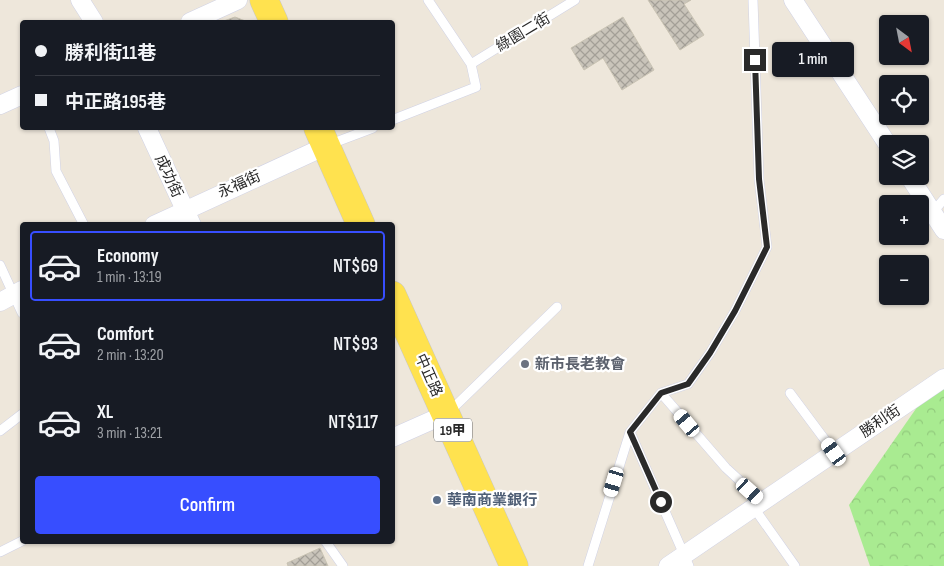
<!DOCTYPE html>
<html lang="en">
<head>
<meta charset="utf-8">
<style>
  :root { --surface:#171b24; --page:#242831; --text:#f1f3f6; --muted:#9ea1a6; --line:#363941; --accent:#374eff }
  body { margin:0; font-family:"Sofia Sans Condensed","Noto Sans TC",sans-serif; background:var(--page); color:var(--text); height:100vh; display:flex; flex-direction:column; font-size:19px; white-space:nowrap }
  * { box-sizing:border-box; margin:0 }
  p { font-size:16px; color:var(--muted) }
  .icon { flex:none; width:28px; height:28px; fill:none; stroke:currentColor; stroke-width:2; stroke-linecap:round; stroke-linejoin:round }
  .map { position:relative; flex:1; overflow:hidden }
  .panel { position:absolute; left:20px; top:222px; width:375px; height:322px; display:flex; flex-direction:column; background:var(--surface); border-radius:5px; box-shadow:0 1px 4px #0004 }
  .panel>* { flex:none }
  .guide { position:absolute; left:20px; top:20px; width:375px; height:110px; border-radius:5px; box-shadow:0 1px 4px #0004; display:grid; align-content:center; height:110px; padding:0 15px; background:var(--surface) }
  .needle { width:32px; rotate:148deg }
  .fabs { position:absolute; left:879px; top:15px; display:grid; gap:10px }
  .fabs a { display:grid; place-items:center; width:50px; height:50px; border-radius:5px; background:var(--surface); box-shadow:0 1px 4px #0004; font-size:25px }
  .end { position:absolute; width:22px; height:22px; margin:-11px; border:6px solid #2a2a2a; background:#fff; box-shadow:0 0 0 2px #fff }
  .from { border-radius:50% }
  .bubble { position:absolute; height:35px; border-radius:5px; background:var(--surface); box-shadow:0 1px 4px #0004; font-size:16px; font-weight:600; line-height:35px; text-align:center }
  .car { position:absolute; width:15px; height:30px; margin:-15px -8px; border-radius:6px; box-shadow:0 0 4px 1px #0007; background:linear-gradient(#fff 24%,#345 0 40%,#fff 0 76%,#345 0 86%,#fff 0) }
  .guide b { display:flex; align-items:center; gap:18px; height:48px; font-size:19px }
  .guide b+b { border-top:1px solid var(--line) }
  .guide i { width:12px; height:12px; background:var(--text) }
  ul { padding:9px 0 0; list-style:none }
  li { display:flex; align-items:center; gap:15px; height:70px; margin:0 10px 8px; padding:0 5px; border:2px solid transparent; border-radius:5px }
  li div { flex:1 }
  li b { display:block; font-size:19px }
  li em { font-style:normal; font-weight:600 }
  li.on { border-color:var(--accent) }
  li>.icon { width:45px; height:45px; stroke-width:1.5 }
  .button { display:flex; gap:10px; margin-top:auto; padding:10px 15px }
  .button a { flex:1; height:58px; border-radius:5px; background:var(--accent); color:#fff; font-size:20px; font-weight:600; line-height:58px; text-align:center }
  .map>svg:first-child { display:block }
  .forest { fill:url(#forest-crowns) }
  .building { fill:url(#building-cross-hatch); stroke:#cac4b4 }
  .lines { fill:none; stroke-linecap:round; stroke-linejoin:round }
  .lane-casing { stroke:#d0d2e5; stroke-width:10 }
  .street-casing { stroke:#d0d2e5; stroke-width:19 }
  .primary-casing { stroke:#c8c8c8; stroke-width:29 }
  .lane { stroke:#fff; stroke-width:9 }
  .street { stroke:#fff; stroke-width:18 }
  .primary { stroke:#ffe24f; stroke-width:28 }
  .route { stroke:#2a2a2a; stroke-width:6 }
  .worship-dot { fill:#6b7280; stroke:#fff; stroke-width:2 }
  .service-dot { fill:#5c6f8a; stroke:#fff; stroke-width:2 }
  .labels { text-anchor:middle; stroke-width:4.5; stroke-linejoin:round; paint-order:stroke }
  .shield { fill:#fff; stroke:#6a6a6a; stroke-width:1 }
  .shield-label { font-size:14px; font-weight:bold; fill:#2a2a2a }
  .street-label { font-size:15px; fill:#2a2a2a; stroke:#fff }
  .worship-label { font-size:15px; font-weight:bold; fill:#5b616d; stroke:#fff; text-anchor:start }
  .service-label { font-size:15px; font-weight:bold; fill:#4e5e75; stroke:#fff; text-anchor:start }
</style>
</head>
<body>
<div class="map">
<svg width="944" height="566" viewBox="0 0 944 566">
  <defs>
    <pattern id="forest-crowns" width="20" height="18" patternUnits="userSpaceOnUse" patternTransform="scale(1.25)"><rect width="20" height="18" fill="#a9eb91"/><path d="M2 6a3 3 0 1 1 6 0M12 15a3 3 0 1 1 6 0" fill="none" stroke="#92ca7d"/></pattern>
    <pattern id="building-cross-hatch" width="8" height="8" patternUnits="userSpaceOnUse" patternTransform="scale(1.25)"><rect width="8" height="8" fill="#c9c4ba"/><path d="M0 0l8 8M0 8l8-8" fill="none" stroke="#a39f97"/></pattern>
  </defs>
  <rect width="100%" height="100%" fill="#eee7db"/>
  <path class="forest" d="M944 373V566H870L849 505 938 377Z"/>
  <path class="building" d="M648 0H691L684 4 704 35 680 50Z
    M235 17 248 22H221Z
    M623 17 654 70 622 90 603 58 584 70 571 48Z
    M320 548 328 566H288L287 563Z"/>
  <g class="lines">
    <defs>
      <path id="lane" d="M471 64 575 0
        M392 120 476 87 471 64 428 0
        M49 128 54 141 56 171 84 225
        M328 145 373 128
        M933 212 944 199
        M0 265 22 313
        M661 393 726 468 763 502
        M790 393 834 452
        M449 412 557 307
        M0 431 22 414
        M630 432 689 566
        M754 508 795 566
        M326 542 343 566
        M0 552 22 541
        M588 566 630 432 661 393 688 384 710 353 735 311 767 247 759 179 753 0"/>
      <path id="street" d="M80 0 94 22
        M793 0 888 145
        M190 22 238 0
        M0 105 22 95
        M147 128 192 225
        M909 176 944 230
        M154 225 326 146
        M0 302 22 290
        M392 438 446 414
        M668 566 944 378"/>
      <path id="primary" d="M264 0 274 22
        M318 128 361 225
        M392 295 514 566"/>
    </defs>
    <use href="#lane" class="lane-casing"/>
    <use href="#street" class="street-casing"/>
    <use href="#primary" class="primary-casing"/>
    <use href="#lane" class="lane"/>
    <use href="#street" class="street"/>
    <use href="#primary" class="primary"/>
  </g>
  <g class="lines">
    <path class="route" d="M661 502 630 432 661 393 688 384 710 353 735 311 767 247 759 179 755 60"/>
  </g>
  <circle class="worship-dot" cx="525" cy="364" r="5"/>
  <circle class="service-dot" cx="437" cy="500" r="5"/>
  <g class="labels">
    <rect class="shield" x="434" y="418.5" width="38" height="23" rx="4"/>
    <g class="shield-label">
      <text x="453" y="435">19甲</text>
    </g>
    <g class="street-label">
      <text transform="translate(523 32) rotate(-31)" y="5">綠園二街</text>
      <text transform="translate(169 176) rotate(65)" y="5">成功街</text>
      <text transform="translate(239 184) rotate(-24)" y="5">永福街</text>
      <text transform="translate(429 375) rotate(66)" y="5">中正路</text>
      <text transform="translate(880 421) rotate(-34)" y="5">勝利街</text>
    </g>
    <g class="worship-label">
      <text x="535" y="369">新市長老教會</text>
    </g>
    <g class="service-label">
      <text x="447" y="505">華南商業銀行</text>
    </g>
  </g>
</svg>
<div class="fabs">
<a><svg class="needle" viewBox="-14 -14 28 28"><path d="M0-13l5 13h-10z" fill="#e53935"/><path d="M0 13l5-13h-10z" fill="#9ea1a6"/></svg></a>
<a><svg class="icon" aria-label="locate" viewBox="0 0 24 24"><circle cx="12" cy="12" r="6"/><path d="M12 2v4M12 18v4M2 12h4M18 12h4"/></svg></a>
<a><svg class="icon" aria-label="layers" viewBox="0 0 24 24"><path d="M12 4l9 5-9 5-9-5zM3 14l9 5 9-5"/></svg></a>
<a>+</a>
<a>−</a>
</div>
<i class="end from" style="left:661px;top:502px"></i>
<i class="end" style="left:755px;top:60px"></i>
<div class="bubble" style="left:772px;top:42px;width:82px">1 min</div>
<i class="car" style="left:687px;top:423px;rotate:320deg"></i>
<i class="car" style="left:834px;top:452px;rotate:324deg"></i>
<i class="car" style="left:614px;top:482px;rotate:197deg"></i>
<i class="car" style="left:750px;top:491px;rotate:132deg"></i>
<div class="guide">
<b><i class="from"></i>勝利街11巷</b>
<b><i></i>中正路195巷</b>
</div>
<section class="panel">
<ul>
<li class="on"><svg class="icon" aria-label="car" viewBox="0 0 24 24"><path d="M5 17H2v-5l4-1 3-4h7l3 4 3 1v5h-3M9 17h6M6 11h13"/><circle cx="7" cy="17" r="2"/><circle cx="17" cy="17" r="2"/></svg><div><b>Economy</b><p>1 min · 13:19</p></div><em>NT$69</em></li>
<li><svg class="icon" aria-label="car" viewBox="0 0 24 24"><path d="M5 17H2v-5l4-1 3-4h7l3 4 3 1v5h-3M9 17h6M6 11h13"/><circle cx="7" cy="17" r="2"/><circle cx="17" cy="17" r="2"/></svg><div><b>Comfort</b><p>2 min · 13:20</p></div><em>NT$93</em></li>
<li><svg class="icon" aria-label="car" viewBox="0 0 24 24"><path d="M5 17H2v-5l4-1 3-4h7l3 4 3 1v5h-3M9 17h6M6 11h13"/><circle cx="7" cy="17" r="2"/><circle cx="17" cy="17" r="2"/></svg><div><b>XL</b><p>3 min · 13:21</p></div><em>NT$117</em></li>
</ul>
<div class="button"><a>Confirm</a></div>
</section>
</div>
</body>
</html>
